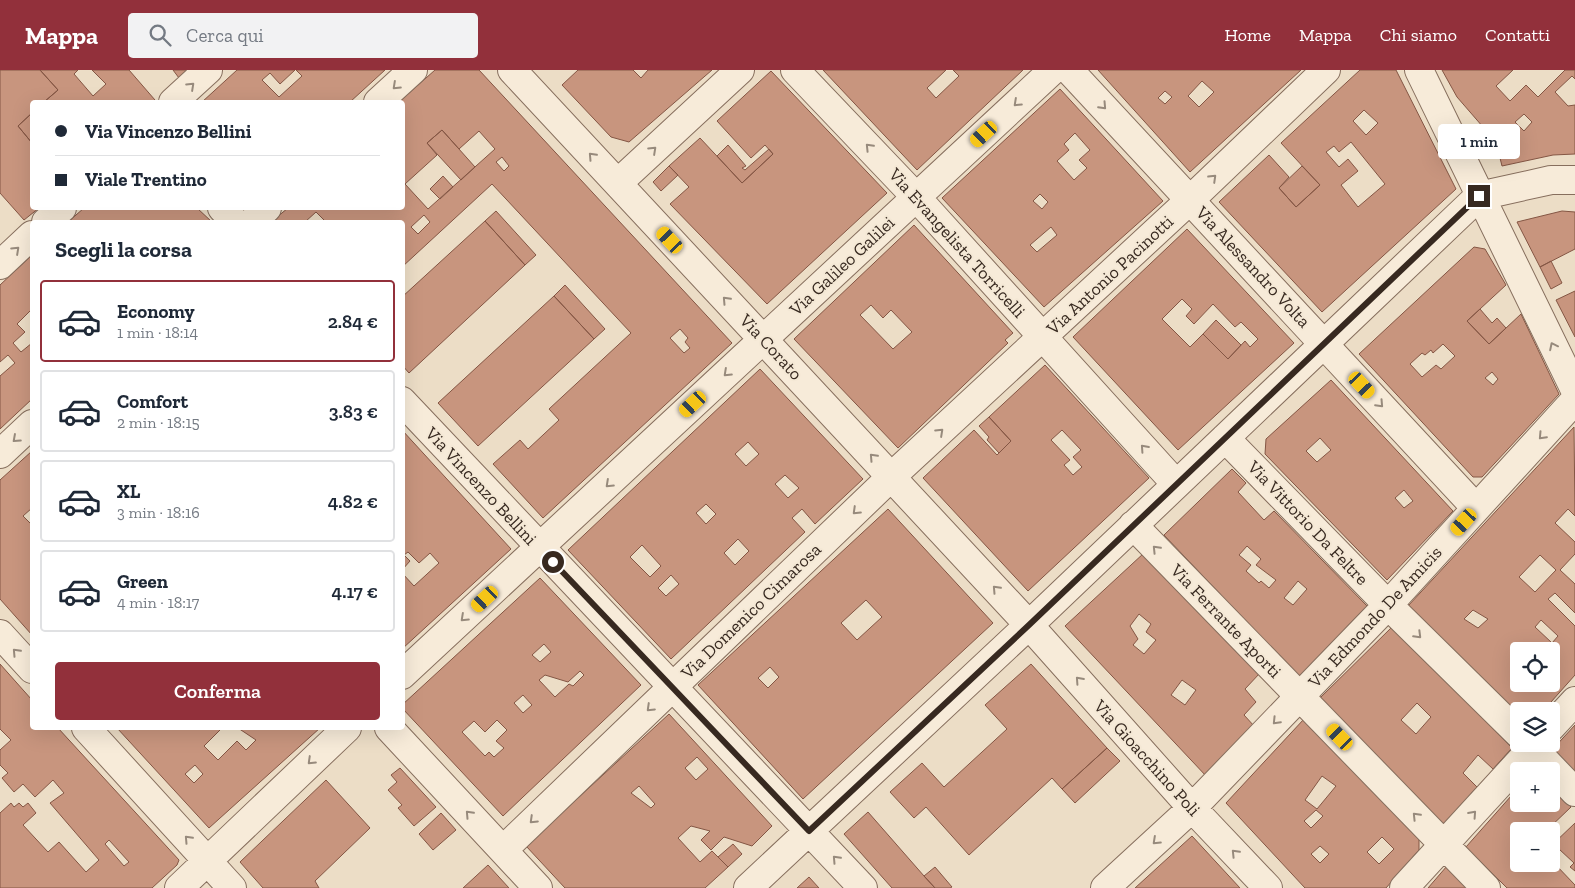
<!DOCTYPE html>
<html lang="it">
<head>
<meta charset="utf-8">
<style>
  :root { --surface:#fff; --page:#f2f2f3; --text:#1f2937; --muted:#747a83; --line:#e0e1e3; --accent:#92303b }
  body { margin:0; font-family:"Zilla Slab",serif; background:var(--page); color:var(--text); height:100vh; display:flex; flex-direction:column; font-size:19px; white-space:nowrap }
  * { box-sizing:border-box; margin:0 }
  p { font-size:16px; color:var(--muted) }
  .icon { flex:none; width:28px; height:28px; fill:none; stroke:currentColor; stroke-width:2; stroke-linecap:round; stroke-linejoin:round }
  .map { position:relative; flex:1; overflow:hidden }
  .panel { position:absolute; left:30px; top:150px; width:375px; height:510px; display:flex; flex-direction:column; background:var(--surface); border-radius:5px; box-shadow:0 5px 20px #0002 }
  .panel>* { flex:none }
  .banner { position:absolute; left:30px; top:30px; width:375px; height:110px; border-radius:5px; box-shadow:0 5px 20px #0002; display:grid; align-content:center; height:110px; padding:0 25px; background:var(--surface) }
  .controls { position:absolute; left:1510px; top:572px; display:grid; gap:10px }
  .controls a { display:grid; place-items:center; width:50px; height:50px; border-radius:5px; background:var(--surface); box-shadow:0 5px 20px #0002; font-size:25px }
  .end { position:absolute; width:22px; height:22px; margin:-11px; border:6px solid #372920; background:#fff; box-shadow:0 0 0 2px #fff }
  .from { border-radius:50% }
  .bubble { position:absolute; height:35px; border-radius:5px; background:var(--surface); box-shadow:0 5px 20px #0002; font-size:16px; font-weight:600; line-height:35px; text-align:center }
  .car { position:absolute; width:15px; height:30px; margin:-15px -8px; border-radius:6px; box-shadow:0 0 4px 1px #0007; background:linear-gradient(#f5c518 24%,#345 0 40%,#f5c518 0 76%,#345 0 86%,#f5c518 0) }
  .banner b { display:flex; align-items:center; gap:18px; height:48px; font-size:19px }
  .banner b+b { border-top:1px solid var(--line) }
  .banner i { width:12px; height:12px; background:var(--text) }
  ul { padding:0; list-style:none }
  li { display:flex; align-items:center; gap:15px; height:82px; margin:0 10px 8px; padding:0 15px; border:2px solid var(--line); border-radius:5px }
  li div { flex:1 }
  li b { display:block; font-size:19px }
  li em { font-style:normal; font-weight:600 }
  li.current { border-color:var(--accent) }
  li>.icon { width:45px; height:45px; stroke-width:1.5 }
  h2 { padding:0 25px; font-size:22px; line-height:60px }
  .cta { display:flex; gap:10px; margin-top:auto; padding:10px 25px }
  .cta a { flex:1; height:58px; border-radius:5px; background:var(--accent); color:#fff; font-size:20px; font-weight:600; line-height:58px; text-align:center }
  header { display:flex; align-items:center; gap:30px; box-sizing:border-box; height:70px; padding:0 25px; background:var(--accent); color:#fff }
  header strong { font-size:24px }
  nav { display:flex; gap:28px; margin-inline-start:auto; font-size:18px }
  .search { width:350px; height:45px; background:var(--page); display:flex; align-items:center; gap:12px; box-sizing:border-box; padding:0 18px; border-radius:5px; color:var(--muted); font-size:19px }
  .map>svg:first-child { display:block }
  .building { fill:#c8957e; stroke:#845644; fill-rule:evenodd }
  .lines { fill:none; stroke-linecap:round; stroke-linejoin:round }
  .minor-casing { stroke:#866e5d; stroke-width:30 }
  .minor { stroke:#f7ebd9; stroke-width:28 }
  .oneway { stroke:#978a7c }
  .route { stroke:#372920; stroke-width:6 }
  .labels { text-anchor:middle; stroke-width:4; stroke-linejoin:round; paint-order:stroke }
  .street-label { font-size:18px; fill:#372920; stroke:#f4e8d5 }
</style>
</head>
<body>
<header>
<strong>Mappa</strong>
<div class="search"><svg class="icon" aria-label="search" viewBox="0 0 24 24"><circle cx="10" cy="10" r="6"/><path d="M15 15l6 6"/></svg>Cerca qui</div>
<nav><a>Home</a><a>Mappa</a><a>Chi siamo</a><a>Contatti</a></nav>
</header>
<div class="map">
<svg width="1575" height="818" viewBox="0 0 1575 818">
  <rect width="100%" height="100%" fill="#ecddc6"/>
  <path class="building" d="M0 0H40L58 20 44 32H32V43L18 56 32 73V138H39L24 150 0 123Z
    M40 0H78L74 4 93 26 106 14 92 0H129L155 30 152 32H44L58 20Z
    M173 0H188L179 8Z
    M237 0H295L280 14 270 3 262 10 279 27 302 6 296 0H385L350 32H202Z
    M435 0H479L732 273 543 448 493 394 520 370 528 379 559 350 549 339 631 263 492 114 402 197V152H326L316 142 305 152H271L288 138H402V32H399ZM442 60 459 79 479 61 495 79 428 139 405 114 437 85 427 73ZM502 87 509 96 504 101 496 92ZM424 145 430 152 418 164 411 157ZM680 259 688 268 685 272 690 278 684 283 670 268Z
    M578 0H633L641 8 648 0H712L629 72 611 67 562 15Z
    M823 0H946L927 18 936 28 959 6 953 0H1023L917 100Z
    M1098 0H1301L1190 102ZM1202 11 1214 22 1199 37 1188 26ZM1165 21 1172 27 1165 34 1158 28Z
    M1360 0H1396L1456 119 1322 242 1219 132 1269 85 1289 107 1279 118 1296 137 1320 115 1281 73ZM1364 40 1378 53 1366 65 1353 51ZM1351 72 1385 114 1358 137 1341 115 1358 101 1348 89 1339 97 1326 82 1334 76 1339 82Z
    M1442 0H1513L1496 16 1510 31 1526 15 1538 27 1565 0H1575V9L1572 6 1555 22 1568 36 1575 35V84L1553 85 1502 96 1496 72 1457 27ZM1524 44 1532 52 1524 61 1515 52Z
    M771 1 887 123 767 234 670 134 689 117 669 96 700 68 742 113 773 84 765 75 751 88 717 51Z
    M1060 19 1163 131 1044 237 942 128ZM1075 63 1090 80 1079 90 1087 98 1074 110 1057 91 1069 80 1064 74ZM1040 124 1048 132 1042 139 1033 131ZM1051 157 1057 165 1037 182 1030 175Z
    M32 43V73L18 56Z
    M442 60 475 97 461 110 427 73Z
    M728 75 746 96 742 98 745 100 769 79 773 84 742 113 717 86Z
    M669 96 678 105 661 121 653 112Z
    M1302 96 1320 115 1296 137 1279 118Z
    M443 106 453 117 440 129 430 119Z
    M84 138H197L212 152H68Z
    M496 141 536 185 525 195 485 151Z
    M1562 141 1575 142V179L1540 197 1517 152Z
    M485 151 525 195 409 303 402 295V227Z
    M914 155 1013 263 1005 270 1008 273 898 378 794 269ZM871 235 883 248 891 240 912 262 893 279 860 245Z
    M1187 159 1294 273 1178 380 1073 267ZM1182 229 1192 239 1186 246 1194 254 1213 234 1235 257 1241 252 1258 269 1250 277 1245 271 1228 289 1203 264 1190 277 1162 249Z
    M1474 177 1485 179 1506 215 1467 251 1489 274 1521 244 1559 324 1482 407H1473L1359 284ZM1443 274 1455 286 1441 299 1436 295 1422 307 1410 294 1422 283 1425 285 1431 280 1433 283ZM1492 302 1498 309 1493 315 1485 308Z
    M32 185V239L17 254 25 262 13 273 21 282 32 273V329L0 359V306L15 293 8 285 0 292V215Z
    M1551 191 1562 213 1551 219 1540 197Z
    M565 215 605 259 594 269 554 226Z
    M1575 221V267L1556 230Z
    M554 226 594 269 478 376 438 333Z
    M1480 239 1492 253 1497 248 1506 258 1489 274 1467 251Z
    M1216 250 1241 275 1228 289 1203 264Z
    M1045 295 1149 408 1028 521 923 408 974 360 997 385 1011 371 989 347ZM1062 360 1081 380 1073 387 1082 397 1073 405 1064 395 1070 390 1051 370Z
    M760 299 863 409 815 454 802 439 792 448 805 462 671 589 568 480ZM748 372 759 384 746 396 735 384ZM785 405 799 418 788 428 775 414ZM706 434 716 444 706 454 696 443ZM738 469 749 481 735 495 724 483ZM642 475 661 496 650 507 630 487ZM671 505 679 514 666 526 658 518Z
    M1331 310 1453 441 1387 510 1265 384 1266 369ZM1320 368 1331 380 1317 392 1306 381ZM1404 420 1413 431 1404 438 1395 428Z
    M989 347 1011 371 999 383 987 370 989 367 979 356Z
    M1574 357 1575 446 1568 439 1555 453 1575 472V484L1560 500 1575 514V543L1555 523 1548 529 1575 556V605L1543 641H1519V650L1408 536ZM1540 485 1556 500 1535 522 1519 507ZM1473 540 1488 549 1478 558 1464 549ZM1541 550 1558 566 1552 573 1535 557ZM1520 576 1525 581H1551V614H1519V588L1516 580Z
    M402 360 511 479 402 579V503L414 516 439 493 430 483 419 493 408 482 404 485 410 491 402 500Z
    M32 381V438L23 446 32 455V565L0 529V410Z
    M1232 399 1246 413 1238 422 1264 450 1274 441 1367 536 1299 607 1164 465ZM1247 476 1261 489 1256 495 1276 510 1269 518 1261 511 1259 513 1246 501 1251 495 1239 485ZM1298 511 1307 519 1293 535 1284 528Z
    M888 439 993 553 803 729 698 615ZM866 530 882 547 857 570 841 553ZM770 597 779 607 768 618 758 608Z
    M1144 483 1260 603 1245 619 1256 632 1244 645 1255 657 1207 707 1065 556ZM1139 544 1151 554 1146 562 1156 570 1144 584 1133 575 1138 569 1130 556ZM1182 610 1196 620 1185 635 1171 625Z
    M540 508 641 615 503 746 402 638V635ZM544 574 551 582 540 592 532 585ZM580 601 584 605 573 616 569 614 555 627 539 610 545 605 568 612ZM523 625 532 635 523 643 514 633ZM497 650 507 660 496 671 504 678 494 687 489 682 485 686 462 662 474 651 485 662Z
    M1394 555 1512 678 1493 699 1478 685 1463 703 1477 717 1444 755 1320 628ZM1417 633 1431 647 1416 664 1401 650Z
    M0 594 32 630V658H58L179 790 177 795 152 818H0V743L11 733 14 737 19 733 23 737 28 733 36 743 23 755 48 782 59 772 86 802 99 790 50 733 64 723 53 710 35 727 23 714 14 722 2 708 8 703 0 695V680L11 670 0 659ZM109 770 129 792 124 796 105 774Z
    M1031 594 1107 678 1062 719 1052 708 969 785 926 737 914 748 890 722 922 693 944 717 1007 659 985 635Z
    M669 644 772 756 752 776 724 767 711 780 701 770 710 761 691 756 678 768 700 792 712 781 728 797 705 818H565L526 776ZM697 687 708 699 696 710 685 698ZM639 716 655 734 651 738 631 723Z
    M1304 649 1419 767V780L1386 818H1305L1226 733ZM1322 706 1336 716 1317 739 1305 730ZM1316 740 1323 746 1311 758 1304 751ZM1382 767 1394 779 1379 794 1367 782ZM1320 776 1329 784 1320 793 1311 784Z
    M1575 655V705L1551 681Z
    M117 658H222L204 676 218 690 237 671 246 680 256 670 238 658H320L209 758ZM195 695 203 704 194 713 185 704Z
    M1107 678 1120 691 1075 733 1062 719Z
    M400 698 436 737 414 756 398 738 402 735 388 720 397 712 391 705Z
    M326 710 370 758 315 811 319 818H263L240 792Z
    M1519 717V734H1551V717L1571 737 1546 761H1519V794H1551V776L1575 753V801L1570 797 1574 793 1559 779 1554 784 1559 789 1554 793 1575 815V818H1507L1466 777Z
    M868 742 924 806 935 818H892L844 764Z
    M441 743 456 760 433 780 419 764Z
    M1192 766 1240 818H1135Z
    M733 774 742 784 728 797 718 787Z
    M488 795 509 818H463Z
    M1447 796 1469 818H1428Z
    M935 797 952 817 950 818H935L924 806Z
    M809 807 819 818H797Z"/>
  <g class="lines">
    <defs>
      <path id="minor" d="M512 0 1029 555 1192 738 1268 818
        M795 0 916 127 1176 414
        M1069 0 1476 438
        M1419 0 1575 320
        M173 32 208 0
        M378 32 413 0
        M618 113 740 0
        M222 138 235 152
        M46 152 62 138
        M252 152 267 138
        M0 195 32 165
        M402 331 863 818
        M1225 368 1388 535 1519 664
        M0 384 32 354
        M1133 455 1486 818
        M0 564 32 599
        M402 605 1053 0
        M1551 657 1575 631
        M86 658 232 818
        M389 658 538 818
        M1529 674 1575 722
        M503 780 891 407 1190 130 1326 0
        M179 818 347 658
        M748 818 1029 555 1479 126 1551 110H1575
        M1105 818 1192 738 1300 626 1388 535 1575 330
        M1404 818 1536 674"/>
    </defs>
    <use href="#minor" class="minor-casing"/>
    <use href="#minor" class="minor"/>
  </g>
  <defs><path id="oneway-chevron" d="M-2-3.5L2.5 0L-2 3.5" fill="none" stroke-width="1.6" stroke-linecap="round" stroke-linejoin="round" transform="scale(1.25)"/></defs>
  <g class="oneway">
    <use href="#oneway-chevron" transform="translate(191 16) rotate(-43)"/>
    <use href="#oneway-chevron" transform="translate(396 16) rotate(137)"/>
    <use href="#oneway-chevron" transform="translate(1017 33) rotate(137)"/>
    <use href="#oneway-chevron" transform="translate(1103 36) rotate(47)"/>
    <use href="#oneway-chevron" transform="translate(869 77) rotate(-134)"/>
    <use href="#oneway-chevron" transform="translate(653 80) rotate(-43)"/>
    <use href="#oneway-chevron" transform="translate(592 86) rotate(-133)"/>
    <use href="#oneway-chevron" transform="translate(1213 108) rotate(-44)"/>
    <use href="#oneway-chevron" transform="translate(16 180) rotate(-43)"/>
    <use href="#oneway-chevron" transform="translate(726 230) rotate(-133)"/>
    <use href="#oneway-chevron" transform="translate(1553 276) rotate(-116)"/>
    <use href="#oneway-chevron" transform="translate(727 303) rotate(137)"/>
    <use href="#oneway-chevron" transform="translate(1380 334) rotate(47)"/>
    <use href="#oneway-chevron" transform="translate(940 362) rotate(-43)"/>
    <use href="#oneway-chevron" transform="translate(1542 366) rotate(133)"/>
    <use href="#oneway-chevron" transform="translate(16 369) rotate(138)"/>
    <use href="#oneway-chevron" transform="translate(1144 378) rotate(-132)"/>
    <use href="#oneway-chevron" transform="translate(873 387) rotate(-133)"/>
    <use href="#oneway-chevron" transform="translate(609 414) rotate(137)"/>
    <use href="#oneway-chevron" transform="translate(856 441) rotate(136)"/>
    <use href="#oneway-chevron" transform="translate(1156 479) rotate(-134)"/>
    <use href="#oneway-chevron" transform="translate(996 519) rotate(-133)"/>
    <use href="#oneway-chevron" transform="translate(464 548) rotate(137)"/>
    <use href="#oneway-chevron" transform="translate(1418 565) rotate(45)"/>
    <use href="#oneway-chevron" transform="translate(16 582) rotate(-133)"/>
    <use href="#oneway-chevron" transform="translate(1079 610) rotate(-132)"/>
    <use href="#oneway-chevron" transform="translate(650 638) rotate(136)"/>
    <use href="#oneway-chevron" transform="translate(1276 651) rotate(134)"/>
    <use href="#oneway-chevron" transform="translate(311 691) rotate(136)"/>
    <use href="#oneway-chevron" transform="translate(469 744) rotate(-133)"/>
    <use href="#oneway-chevron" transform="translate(1473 744) rotate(-48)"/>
    <use href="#oneway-chevron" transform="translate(1416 746) rotate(-134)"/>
    <use href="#oneway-chevron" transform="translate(533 750) rotate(136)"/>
    <use href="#oneway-chevron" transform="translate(188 769) rotate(-133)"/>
    <use href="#oneway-chevron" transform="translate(1156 771) rotate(137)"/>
    <use href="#oneway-chevron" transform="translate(1235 783) rotate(-134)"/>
    <use href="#oneway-chevron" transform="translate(836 789) rotate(-133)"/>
  </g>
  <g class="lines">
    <path class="route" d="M553 492 809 761 1029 555 1479 126"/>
  </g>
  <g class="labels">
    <g class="street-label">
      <text transform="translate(957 173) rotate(48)" y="6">Via Evangelista Torricelli</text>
      <text transform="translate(842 196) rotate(-43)" y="6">Via Galileo Galilei</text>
      <text transform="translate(1253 197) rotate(47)" y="6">Via Alessandro Volta</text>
      <text transform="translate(1110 205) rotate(-43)" y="6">Via Antonio Pacinotti</text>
      <text transform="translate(771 277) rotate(47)" y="6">Via Corato</text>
      <text transform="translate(481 416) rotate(47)" y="6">Via Vincenzo Bellini</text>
      <text transform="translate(1308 453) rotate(46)" y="6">Via Vittorio Da Feltre</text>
      <text transform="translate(751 541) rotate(-44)" y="6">Via Domenico Cimarosa</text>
      <text transform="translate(1375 547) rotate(-47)" y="6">Via Edmondo De Amicis</text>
      <text transform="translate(1226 551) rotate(46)" y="6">Via Ferrante Aporti</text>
      <text transform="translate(1147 688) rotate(48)" y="6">Via Gioacchino Poli</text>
    </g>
  </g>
</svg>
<div class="controls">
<a><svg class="icon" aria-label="locate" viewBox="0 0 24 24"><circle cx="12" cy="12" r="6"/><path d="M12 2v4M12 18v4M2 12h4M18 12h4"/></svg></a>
<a><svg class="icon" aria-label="layers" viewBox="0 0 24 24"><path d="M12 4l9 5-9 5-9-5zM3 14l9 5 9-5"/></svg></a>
<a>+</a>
<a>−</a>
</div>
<i class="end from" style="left:553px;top:492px"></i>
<i class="end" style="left:1479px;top:126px"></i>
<div class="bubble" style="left:1438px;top:54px;width:82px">1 min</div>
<i class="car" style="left:984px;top:64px;rotate:227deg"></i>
<i class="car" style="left:670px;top:170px;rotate:317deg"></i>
<i class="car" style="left:1362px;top:315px;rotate:137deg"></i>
<i class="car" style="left:693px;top:334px;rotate:227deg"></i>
<i class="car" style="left:1464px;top:452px;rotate:222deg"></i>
<i class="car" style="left:485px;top:529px;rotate:227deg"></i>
<i class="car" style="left:1340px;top:667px;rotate:316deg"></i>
<div class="banner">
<b><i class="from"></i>Via Vincenzo Bellini</b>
<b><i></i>Viale Trentino</b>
</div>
<section class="panel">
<h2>Scegli la corsa</h2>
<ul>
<li class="current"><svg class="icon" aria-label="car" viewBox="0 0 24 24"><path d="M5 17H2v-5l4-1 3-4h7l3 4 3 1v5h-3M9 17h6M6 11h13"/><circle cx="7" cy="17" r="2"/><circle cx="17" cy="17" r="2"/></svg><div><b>Economy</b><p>1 min · 18:14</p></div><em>2.84 €</em></li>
<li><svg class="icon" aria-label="car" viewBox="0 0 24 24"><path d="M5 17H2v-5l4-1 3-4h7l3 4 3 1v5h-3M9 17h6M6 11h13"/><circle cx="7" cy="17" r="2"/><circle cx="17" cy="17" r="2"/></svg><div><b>Comfort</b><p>2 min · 18:15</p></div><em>3.83 €</em></li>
<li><svg class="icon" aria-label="car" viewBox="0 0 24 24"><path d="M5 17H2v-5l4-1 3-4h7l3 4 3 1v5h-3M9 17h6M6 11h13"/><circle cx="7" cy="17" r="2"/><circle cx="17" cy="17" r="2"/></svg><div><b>XL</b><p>3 min · 18:16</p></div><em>4.82 €</em></li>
<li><svg class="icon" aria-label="car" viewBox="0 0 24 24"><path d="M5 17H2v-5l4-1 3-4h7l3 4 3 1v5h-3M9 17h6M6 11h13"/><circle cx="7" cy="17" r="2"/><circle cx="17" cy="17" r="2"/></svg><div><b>Green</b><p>4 min · 18:17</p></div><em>4.17 €</em></li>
</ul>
<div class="cta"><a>Conferma</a></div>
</section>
</div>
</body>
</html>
